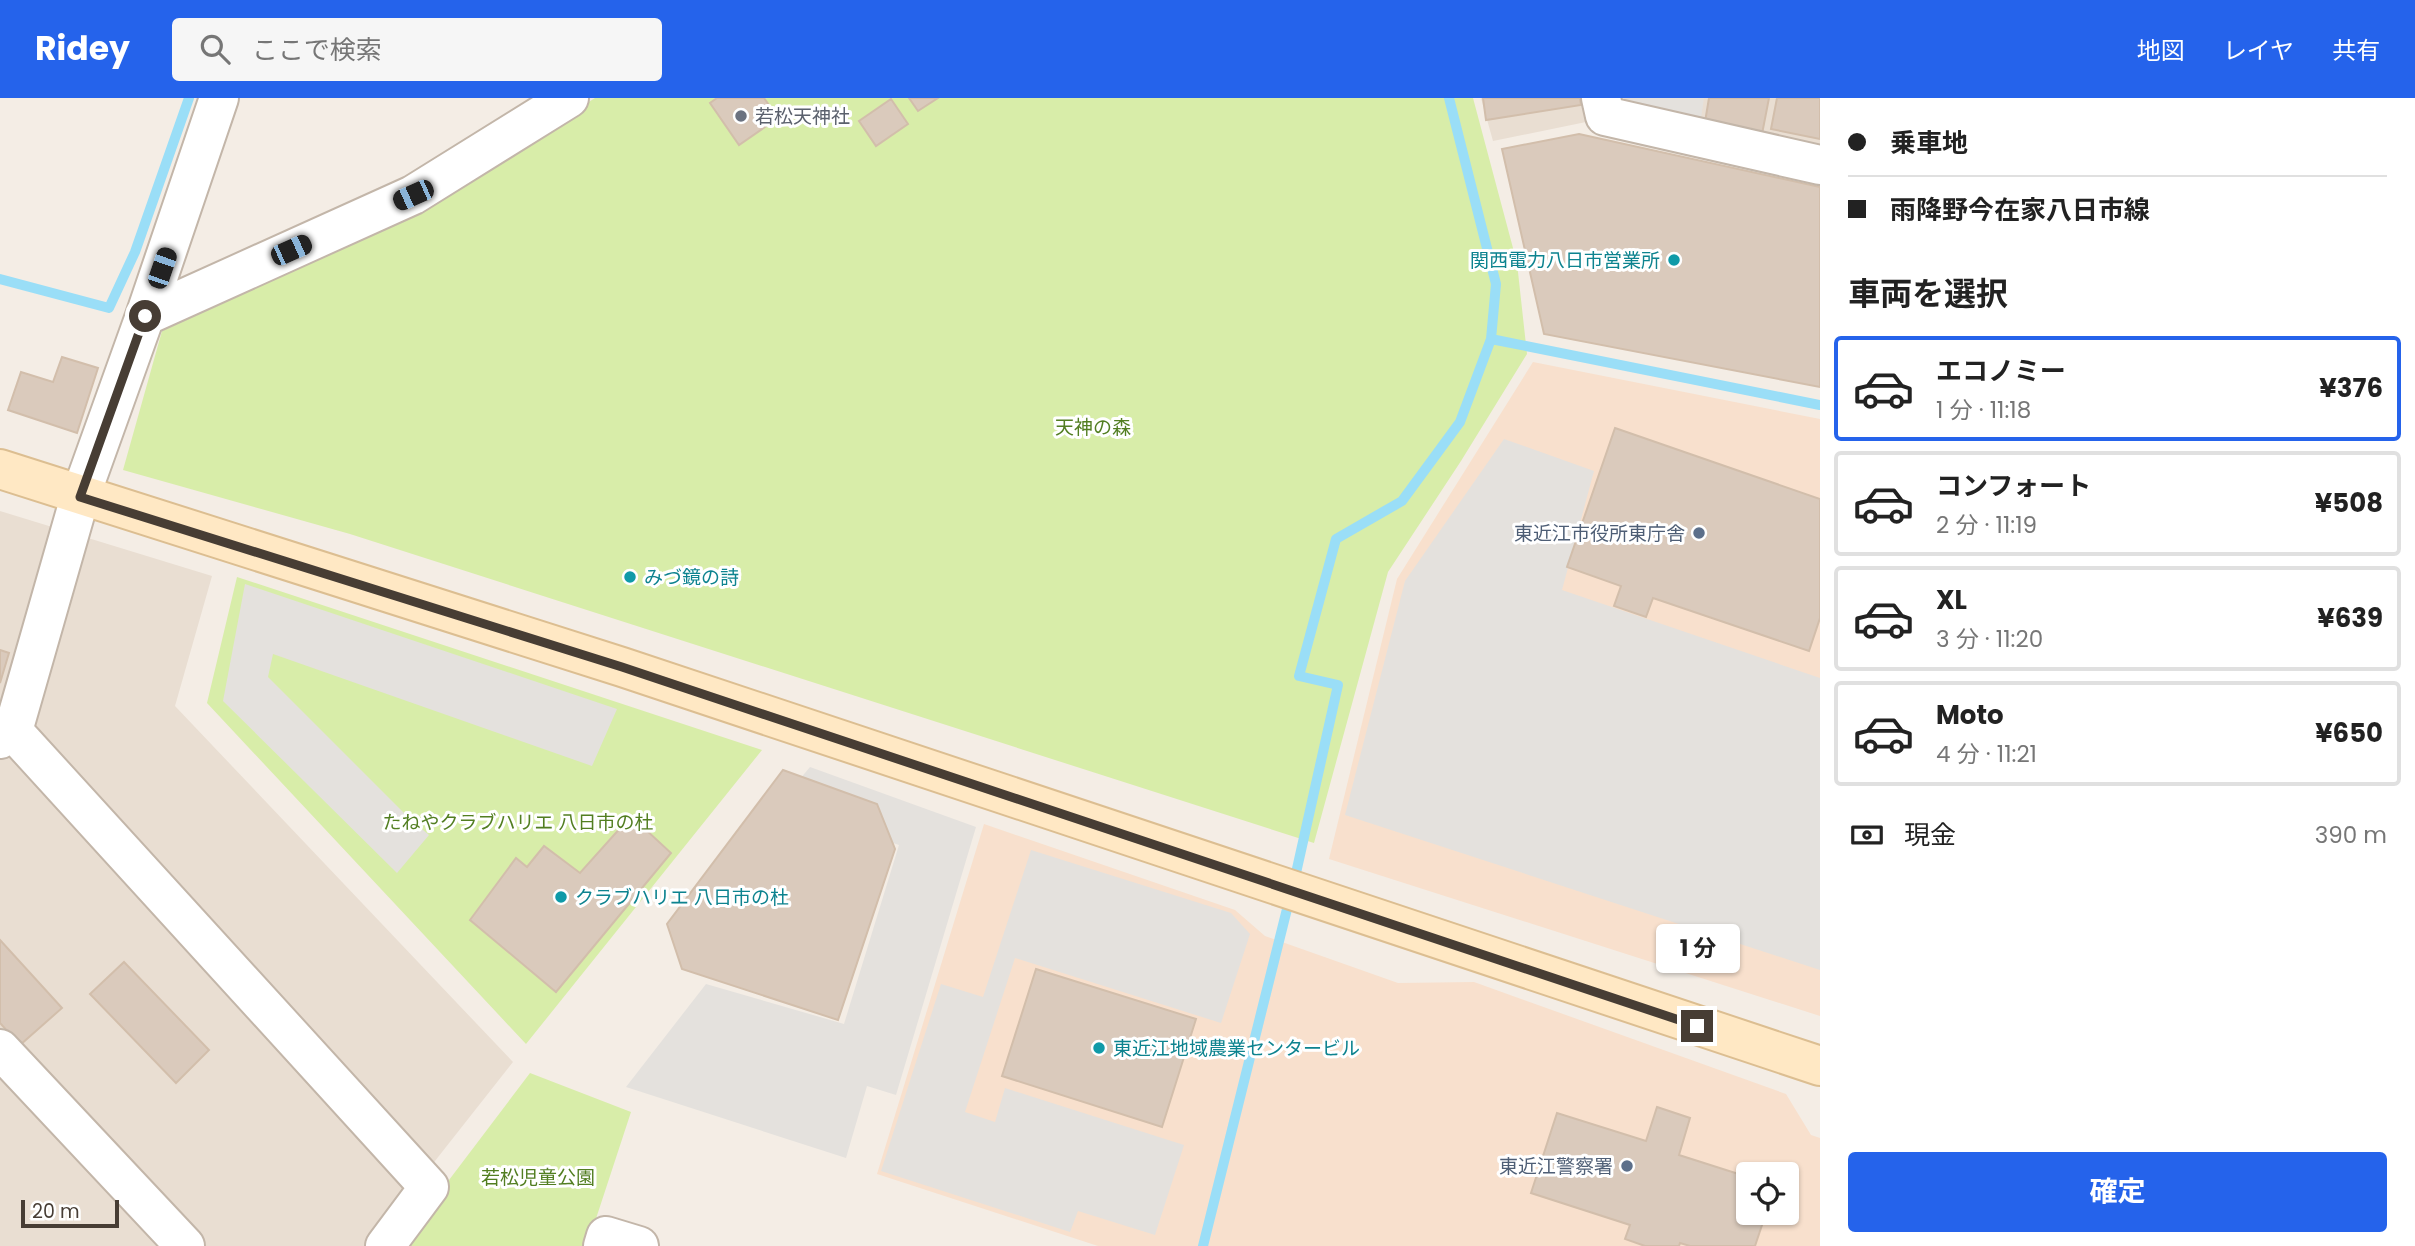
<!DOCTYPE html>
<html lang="ja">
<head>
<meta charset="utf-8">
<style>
  :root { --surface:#fff; --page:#f6f6f6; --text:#222; --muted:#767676; --line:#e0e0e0; --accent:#2563eb }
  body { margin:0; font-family:Poppins,"Noto Sans JP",sans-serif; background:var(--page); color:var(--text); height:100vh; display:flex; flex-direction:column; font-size:26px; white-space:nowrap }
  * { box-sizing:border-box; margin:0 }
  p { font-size:23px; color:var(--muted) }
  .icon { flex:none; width:38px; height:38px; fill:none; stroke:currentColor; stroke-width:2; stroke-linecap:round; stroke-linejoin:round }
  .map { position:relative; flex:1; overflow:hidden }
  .sheet { display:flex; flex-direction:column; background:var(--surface); width:595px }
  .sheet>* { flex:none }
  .banner { display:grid; align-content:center; height:154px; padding:0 28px; background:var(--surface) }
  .fabs { position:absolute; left:1736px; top:1064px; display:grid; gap:14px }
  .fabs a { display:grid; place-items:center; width:63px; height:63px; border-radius:7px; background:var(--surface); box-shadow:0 2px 5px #0004; font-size:35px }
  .scale { position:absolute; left:21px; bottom:18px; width:98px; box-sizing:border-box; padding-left:7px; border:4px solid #473d34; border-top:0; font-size:19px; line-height:24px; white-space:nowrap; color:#473d34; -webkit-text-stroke:5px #fff; paint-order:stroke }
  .end { position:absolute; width:32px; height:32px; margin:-16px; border:9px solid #473d34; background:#fff; box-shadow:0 0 0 4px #fff }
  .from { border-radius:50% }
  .bubble { position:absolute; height:49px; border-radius:7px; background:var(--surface); box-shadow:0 2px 5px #0004; font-size:23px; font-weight:700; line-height:49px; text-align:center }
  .car { position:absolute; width:21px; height:42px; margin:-21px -10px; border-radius:9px; box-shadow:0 0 5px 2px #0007; background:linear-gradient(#222 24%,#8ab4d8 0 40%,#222 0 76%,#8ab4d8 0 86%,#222 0) }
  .banner b { display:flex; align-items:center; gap:24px; height:66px; font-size:26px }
  .banner b+b { border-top:2px solid var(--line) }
  .banner i { width:18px; height:18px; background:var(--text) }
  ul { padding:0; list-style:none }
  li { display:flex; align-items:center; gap:21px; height:105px; margin:0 14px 10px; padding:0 14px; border:4px solid var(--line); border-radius:7px }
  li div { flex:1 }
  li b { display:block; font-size:26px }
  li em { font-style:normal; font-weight:700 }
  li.selected { border-color:var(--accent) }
  li>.icon { width:63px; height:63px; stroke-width:1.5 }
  h2 { padding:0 28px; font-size:32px; line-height:84px }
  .pay { display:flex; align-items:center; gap:18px; height:77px; padding:0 28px; font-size:26px }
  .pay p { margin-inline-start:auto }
  .action { display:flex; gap:14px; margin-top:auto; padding:14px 28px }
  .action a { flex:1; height:80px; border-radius:7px; background:var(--accent); color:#fff; font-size:28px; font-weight:700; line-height:80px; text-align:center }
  header { display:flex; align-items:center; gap:42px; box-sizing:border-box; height:98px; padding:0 35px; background:var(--accent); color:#fff }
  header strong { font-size:33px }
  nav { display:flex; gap:38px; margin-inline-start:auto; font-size:24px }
  .search { width:490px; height:63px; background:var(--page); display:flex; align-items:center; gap:18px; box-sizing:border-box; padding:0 24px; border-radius:7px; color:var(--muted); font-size:26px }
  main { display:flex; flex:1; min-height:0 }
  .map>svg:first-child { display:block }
  .residential { fill:#e9ded2 }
  .commercial { fill:#f8e0cd; fill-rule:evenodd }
  .green { fill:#d8eda9 }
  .parking { fill:#e4e1dd }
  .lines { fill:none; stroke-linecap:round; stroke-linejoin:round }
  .stream { stroke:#9adef7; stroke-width:10 }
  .building { fill:#dacabc; stroke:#d2beab; stroke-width:2 }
  .minor-casing { stroke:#c3b6a9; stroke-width:42 }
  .tertiary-casing { stroke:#c3b6a9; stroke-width:42 }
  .secondary-casing { stroke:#dcbe91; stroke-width:42 }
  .minor { stroke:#fff; stroke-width:38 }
  .tertiary { stroke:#fff; stroke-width:38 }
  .secondary { stroke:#ffe8c4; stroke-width:38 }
  .route { stroke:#473d34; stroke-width:9 }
  .worship-dot { fill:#6b7280; stroke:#fff; stroke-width:2.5 }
  .culture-dot { fill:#0f9aa8; stroke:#fff; stroke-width:2.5 }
  .service-dot { fill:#5c6f8a; stroke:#fff; stroke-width:2.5 }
  .labels { text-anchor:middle; stroke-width:6; stroke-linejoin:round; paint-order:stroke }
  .worship-label { font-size:19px; fill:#5b616d; stroke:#fff; text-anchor:start }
  .culture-label { font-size:19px; fill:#0d838f; stroke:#fff; text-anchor:start }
  .park-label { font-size:19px; fill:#527e21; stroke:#fff }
  .service-label { font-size:19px; fill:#4e5e75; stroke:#fff; text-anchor:end }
</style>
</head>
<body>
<header>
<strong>Ridey</strong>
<div class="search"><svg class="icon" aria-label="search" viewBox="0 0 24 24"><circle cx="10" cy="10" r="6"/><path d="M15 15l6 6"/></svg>ここで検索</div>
<nav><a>地図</a><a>レイヤ</a><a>共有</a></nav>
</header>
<main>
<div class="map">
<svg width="1820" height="1148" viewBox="0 0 1820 1148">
  <rect width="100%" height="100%" fill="#f4ede5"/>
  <path class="residential" d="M1481 0H1820V78L1586 24 1493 43Z
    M0 413 212 478 175 608 513 964 368 1148H0Z"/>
  <path class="commercial" d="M1533 264 1820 321V918L1329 761 1397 481Z
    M984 726 1235 812 1265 838 1398 885 1474 884 1786 996 1811 1037 1820 1040V1148H1098L877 1076ZM1748 1076H1787V1115H1748Z"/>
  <path class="green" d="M595 0H1473L1517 165 1527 256 1461 363 1388 474 1314 745 350 436 123 372 162 233 426 108Z
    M237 479 762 652 526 946 207 605Z
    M530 975 631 1014 587 1148H399Z"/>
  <path class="parking" d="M1630 0H1704L1700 27 1631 10Z
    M1504 341 1594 373 1562 492 1820 580V872L1345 717 1405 483Z
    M245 486 617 611 592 668 273 556 268 579 409 720 429 737 397 775 223 603Z
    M810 669 976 729 896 997 867 988 846 1060 626 989 706 886 844 926 899 747 778 707Z
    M1031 752 1231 815 1250 836 1221 925 1015 860 965 1014 995 1024 1005 990 1184 1047 1155 1137 1078 1113 1070 1134 881 1073 941 886 983 899Z"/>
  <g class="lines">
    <path class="stream" d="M0 181 109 210 135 154 189 0
      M1491 241 1820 307
      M1294 784 1338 587 1299 578 1336 441 1402 403 1460 324 1491 241 1496 186 1449 0
      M1203 1148 1290 799"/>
  </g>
  <path class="building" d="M717 0H764L778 20 739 47 710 5Z
    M909 0H938L918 13Z
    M1483 0H1580L1581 7 1486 22Z
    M1709 0H1769L1762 36 1705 24Z
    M1777 0H1820V41L1771 31Z
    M891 1 908 26 876 48 859 23Z
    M1579 36 1820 89V289L1544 236 1502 51Z
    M62 259 98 270 77 335 8 312 21 274 53 284Z
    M1615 330 1820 401V520L1809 553 1653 500 1646 519 1614 508 1621 488 1567 469Z
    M0 552 9 555 0 585Z
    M783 672 877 706 895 751 838 922 682 871 667 826Z
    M631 718 671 755 556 894 470 822 516 760 527 769 544 748 580 775Z
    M0 842 62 910 20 947 0 925Z
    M124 864 209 952 176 985 90 896Z
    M1036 871 1196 921 1162 1029 1002 978Z
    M1657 1009 1690 1020 1679 1057 1748 1079V1115H1766L1755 1148H1690L1680 1145 1679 1148H1645L1625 1141 1630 1127 1531 1095 1557 1015 1646 1043Z"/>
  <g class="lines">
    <defs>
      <path id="minor" d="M1601 0 1605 18 1820 67
        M145 218 413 97 569 0
        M13 633 429 1089 385 1148
        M0 641 13 633 80 399 145 218 219 0
        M603 1148 606 1138 639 1148"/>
      <path id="tertiary" d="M0 951 185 1148"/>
      <path id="secondary" d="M0 371 622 569 1820 968"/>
    </defs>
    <use href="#minor" class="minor-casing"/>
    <use href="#tertiary" class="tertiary-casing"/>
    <use href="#secondary" class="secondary-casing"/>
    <use href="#minor" class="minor"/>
    <use href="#tertiary" class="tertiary"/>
    <use href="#secondary" class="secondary"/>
  </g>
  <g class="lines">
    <path class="route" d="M145 218 80 399 622 569 1697 928"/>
  </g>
  <circle class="worship-dot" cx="741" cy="18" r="7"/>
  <g class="culture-dot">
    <circle cx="1674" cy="162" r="7"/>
    <circle cx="630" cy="479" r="7"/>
    <circle cx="561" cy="799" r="7"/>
    <circle cx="1099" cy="950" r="7"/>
  </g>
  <g class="service-dot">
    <circle cx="1699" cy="435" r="7"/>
    <circle cx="1627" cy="1068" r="7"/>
  </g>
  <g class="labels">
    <g class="worship-label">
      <text x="755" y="25">若松天神社</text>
    </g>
    <g class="culture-label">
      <text x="1660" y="169" text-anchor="end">関西電力八日市営業所</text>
      <text x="644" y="486">みづ鏡の詩</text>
      <text x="575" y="806">クラブハリエ 八日市の杜</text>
      <text x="1113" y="957">東近江地域農業センタービル</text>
    </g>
    <g class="park-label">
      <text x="1093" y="336">天神の森</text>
      <text x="518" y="731">たねやクラブハリエ 八日市の杜</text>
      <text x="538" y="1086">若松児童公園</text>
    </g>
    <g class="service-label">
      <text x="1685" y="442">東近江市役所東庁舎</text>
      <text x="1613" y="1075">東近江警察署</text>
    </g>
  </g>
</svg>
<div class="fabs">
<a><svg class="icon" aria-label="locate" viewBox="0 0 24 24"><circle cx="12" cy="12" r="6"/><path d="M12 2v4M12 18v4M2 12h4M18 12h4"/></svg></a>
</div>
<div class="scale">20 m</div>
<i class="end from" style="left:145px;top:218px"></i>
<i class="end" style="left:1697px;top:928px"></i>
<div class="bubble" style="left:1656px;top:826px;width:84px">1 分</div>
<i class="car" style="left:413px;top:97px;rotate:246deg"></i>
<i class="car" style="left:291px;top:152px;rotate:66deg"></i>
<i class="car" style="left:162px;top:170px;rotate:19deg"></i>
</div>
<section class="sheet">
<div class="banner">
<b><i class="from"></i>乗車地</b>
<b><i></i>雨降野今在家八日市線</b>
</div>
<h2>車両を選択</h2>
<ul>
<li class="selected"><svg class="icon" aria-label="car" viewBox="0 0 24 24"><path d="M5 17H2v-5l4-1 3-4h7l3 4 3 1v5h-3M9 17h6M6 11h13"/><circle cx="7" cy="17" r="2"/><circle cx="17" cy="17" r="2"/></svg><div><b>エコノミー</b><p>1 分 · 11:18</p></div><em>¥376</em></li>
<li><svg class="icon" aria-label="car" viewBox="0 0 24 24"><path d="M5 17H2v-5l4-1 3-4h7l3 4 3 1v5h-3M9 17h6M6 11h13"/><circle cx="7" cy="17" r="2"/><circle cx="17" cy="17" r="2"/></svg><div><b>コンフォート</b><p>2 分 · 11:19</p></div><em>¥508</em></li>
<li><svg class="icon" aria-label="car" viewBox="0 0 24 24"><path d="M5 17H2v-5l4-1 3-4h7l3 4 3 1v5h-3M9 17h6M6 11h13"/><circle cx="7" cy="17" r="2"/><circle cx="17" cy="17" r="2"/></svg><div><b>XL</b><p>3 分 · 11:20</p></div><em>¥639</em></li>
<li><svg class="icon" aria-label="car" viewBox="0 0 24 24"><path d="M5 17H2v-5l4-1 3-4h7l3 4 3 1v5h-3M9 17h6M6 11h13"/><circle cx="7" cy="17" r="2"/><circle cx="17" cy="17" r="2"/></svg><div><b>Moto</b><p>4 分 · 11:21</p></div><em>¥650</em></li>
</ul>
<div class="pay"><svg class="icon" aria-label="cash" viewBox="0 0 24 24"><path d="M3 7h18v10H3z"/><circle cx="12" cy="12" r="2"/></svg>現金<p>390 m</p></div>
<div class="action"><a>確定</a></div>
</section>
</main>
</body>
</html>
